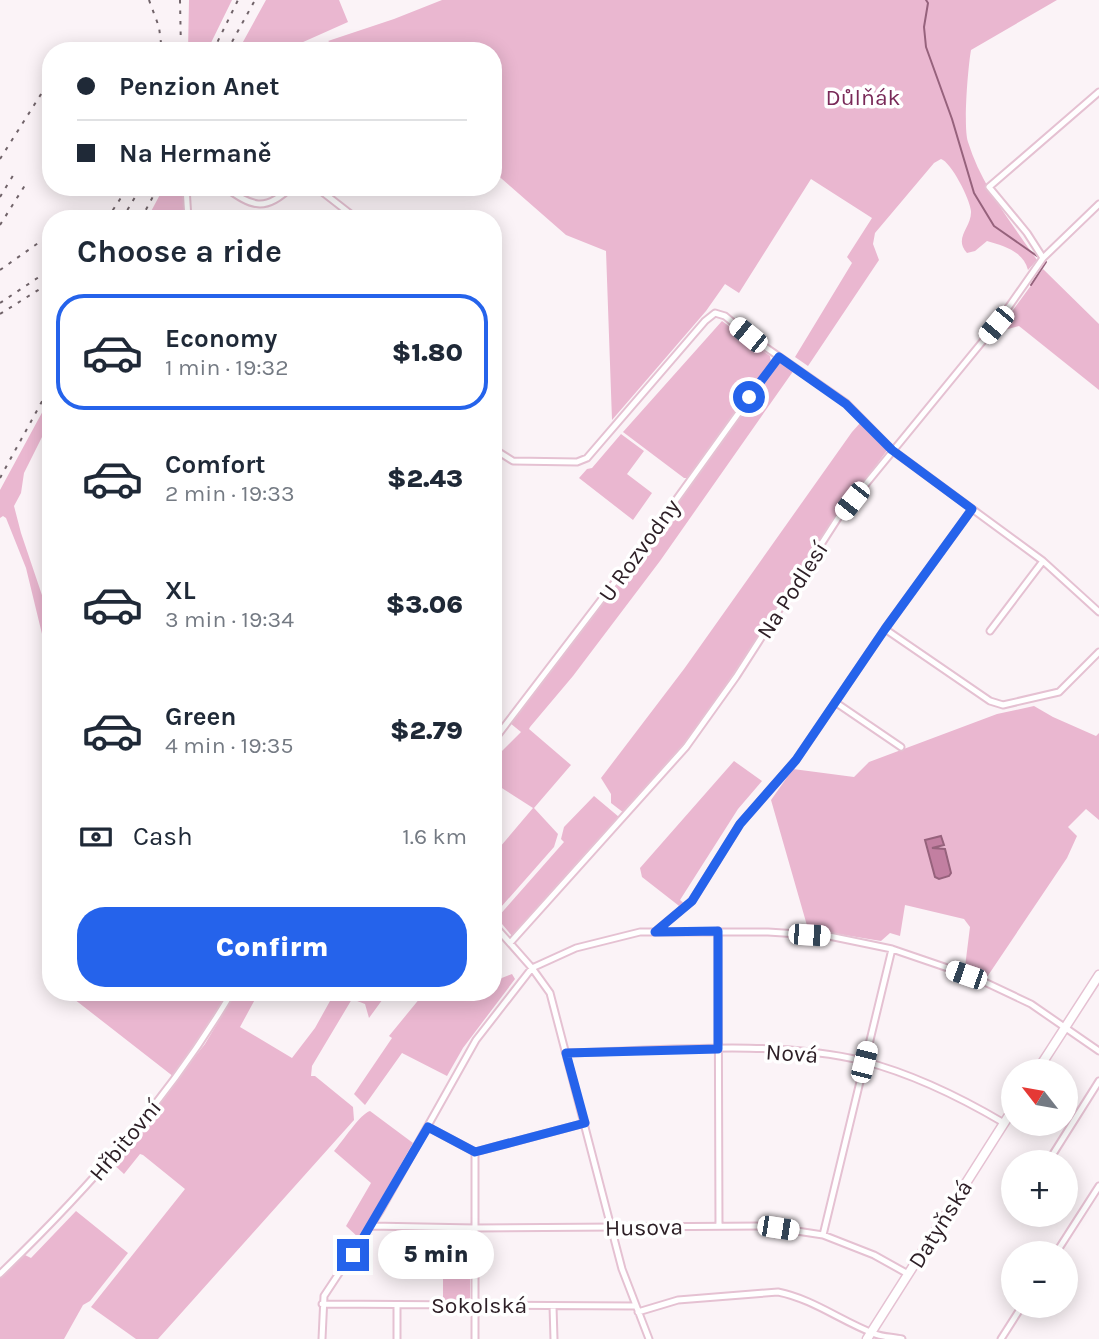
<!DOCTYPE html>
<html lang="en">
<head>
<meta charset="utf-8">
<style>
  :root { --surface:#fff; --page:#f6f6f7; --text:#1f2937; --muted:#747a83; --line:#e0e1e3; --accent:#2563eb }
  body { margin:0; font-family:Karla,sans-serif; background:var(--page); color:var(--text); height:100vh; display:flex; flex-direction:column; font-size:26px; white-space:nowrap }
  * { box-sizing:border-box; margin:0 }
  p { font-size:23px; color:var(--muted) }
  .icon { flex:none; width:38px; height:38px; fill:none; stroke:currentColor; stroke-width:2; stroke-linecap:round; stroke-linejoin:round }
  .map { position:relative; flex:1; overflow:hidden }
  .side { position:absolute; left:42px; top:210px; width:460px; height:791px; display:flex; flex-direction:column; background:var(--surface); border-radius:28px; box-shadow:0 4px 18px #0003 }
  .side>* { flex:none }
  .guide { position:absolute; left:42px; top:42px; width:460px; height:154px; border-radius:28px; box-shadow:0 4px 18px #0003; display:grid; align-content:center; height:154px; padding:0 35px; background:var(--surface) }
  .needle { width:46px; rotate:301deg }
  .fabs { position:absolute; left:1001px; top:1059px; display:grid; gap:14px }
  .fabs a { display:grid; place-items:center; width:77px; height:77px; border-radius:50%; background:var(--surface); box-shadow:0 4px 18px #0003; font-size:35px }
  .end { position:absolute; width:32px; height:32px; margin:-16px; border:9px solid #2563eb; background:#fff; box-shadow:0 0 0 4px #fff }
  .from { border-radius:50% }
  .bubble { position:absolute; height:49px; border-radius:24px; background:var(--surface); box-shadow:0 4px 18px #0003; font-size:23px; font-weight:800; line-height:49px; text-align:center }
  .car { position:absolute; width:21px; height:42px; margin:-21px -10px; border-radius:9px; box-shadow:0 0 5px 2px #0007; background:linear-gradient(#fff 24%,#345 0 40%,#fff 0 76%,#345 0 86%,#fff 0) }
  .guide b { display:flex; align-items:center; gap:24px; height:66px; font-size:26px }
  .guide b+b { border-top:2px solid var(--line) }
  .guide i { width:18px; height:18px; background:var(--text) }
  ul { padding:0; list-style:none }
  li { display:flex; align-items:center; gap:21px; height:116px; margin:0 14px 10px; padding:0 21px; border:4px solid transparent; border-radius:28px }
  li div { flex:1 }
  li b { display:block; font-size:26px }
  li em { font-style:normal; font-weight:800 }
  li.on { border-color:var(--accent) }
  li>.icon { width:63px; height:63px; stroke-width:1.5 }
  h2 { padding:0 35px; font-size:32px; line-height:84px }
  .pay { display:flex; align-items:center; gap:18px; height:77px; padding:0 35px; font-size:26px }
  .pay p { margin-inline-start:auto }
  .button { display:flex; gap:14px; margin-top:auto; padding:14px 35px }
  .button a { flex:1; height:80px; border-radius:28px; background:var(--accent); color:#fff; font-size:28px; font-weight:800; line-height:80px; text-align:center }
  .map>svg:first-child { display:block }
  .green { fill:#eab7d0 }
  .water { fill:#c27fa1; stroke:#96627c; stroke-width:2 }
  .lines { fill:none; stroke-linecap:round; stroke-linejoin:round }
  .stream { stroke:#96627c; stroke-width:2 }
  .street-casing { stroke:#e5c1d2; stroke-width:9 }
  .secondary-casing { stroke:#e5c1d2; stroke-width:11 }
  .street { stroke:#fff; stroke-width:5 }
  .secondary { stroke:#fff; stroke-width:8 }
  .rail { stroke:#706369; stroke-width:2; stroke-dasharray:3.5 7; stroke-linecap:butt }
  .route { stroke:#2563eb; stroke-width:9 }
  .labels { text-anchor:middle; stroke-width:7; stroke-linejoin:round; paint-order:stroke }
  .park-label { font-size:23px; fill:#792958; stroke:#fff }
  .street-label { font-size:23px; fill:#2e2027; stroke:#fff }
</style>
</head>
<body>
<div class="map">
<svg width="1099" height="1339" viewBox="0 0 1099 1339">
  <rect width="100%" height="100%" fill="#fbf3f7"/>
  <path class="green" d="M189 0H232L207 51H188Z
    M266 0H339L348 22 283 51H238Z
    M442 0H1057L971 50C968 67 963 127 968 142 982 187 1011 222 1037 260L1028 270C1023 251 1004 246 987 241L975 251 967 253C953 238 972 227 971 211 970 199 951 162 941 159L934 163 875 233 873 244 879 260 808 366 795 357 852 263 847 257 872 218 811 179 739 293 725 284 706 311 612 420 606 251 566 235 494 172V51H343L328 41 394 19Z
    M164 187H186L188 219H147Z
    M1043 269 1099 324V390L1019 326 1001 331 994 336Z
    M722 321 770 356 771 363 689 478H684L623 432Z
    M779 362 794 370 660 561 573 676 530 727 529 729 571 765 534 808 558 834 554 847 494 915V854L533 808 494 783V759L521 732 510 723 653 537Z
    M51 396V419L24 473 21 493 14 506 21 533 46 607V623L51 645V671L26 568 6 518 3 516 0 518V490Z
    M861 422 888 449 839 516 715 701 686 742 624 813 611 803V794L601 778 684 669 852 432Z
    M621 434 644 451 627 474 652 493 633 520 579 478 587 469 592 468Z
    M1034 706 1053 717 1096 736 1099 733V820L1086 809 1068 827 1077 836 1067 858 987 977 965 967 970 927 964 919 905 905 900 936 890 933 881 941 808 929 771 800 793 769 854 777 869 762 997 714Z
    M734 761 762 781 738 809 680 900 686 905 683 909 642 877 640 868Z
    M594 796 619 817 512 936 497 918 564 842 561 839 564 827Z
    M512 974 515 979 463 1048 447 1076 402 1053 365 1105 354 1094 392 1038 389 1036 425 992H494V981Z
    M65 992H230L201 1041 174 1077Z
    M236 992H259L240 1027 292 1058 315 1028 335 992H388L369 1018 365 1004 352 999 312 1066 311 1076H315L353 1107 354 1120 158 1339H136L91 1307 185 1189 143 1155 140 1154 124 1174 111 1162 205 1044Z
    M370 1111 413 1143 359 1238 346 1226 371 1183 334 1151C343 1141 360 1114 370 1111Z
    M76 1211 128 1253 90 1301 83 1305 64 1339H0V1276L23 1254 31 1258Z
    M470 1233V1298L466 1301H443V1234Z"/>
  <path class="water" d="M941 836 944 845 932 848 945 849 951 873 949 876 939 879 935 877 925 840Z"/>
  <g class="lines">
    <path class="stream" d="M926 0 928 3 924 27 926 47 952 119 974 193 994 226 1037 256
      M1031 285 1046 262"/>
    <defs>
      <path id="street" d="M186 187 188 219
        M225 187C251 206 265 213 291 187
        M316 187 357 219
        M1043 258 1027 233 989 187 1099 92
        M494 449 513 461 577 462 587 458 705 321 715 313 725 316 748 335 846 403 892 450 1043 561 1099 612
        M885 629 990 701 1003 705 1059 692 1099 652
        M990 631 1043 561
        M835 702 901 747
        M494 740 650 536 779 357
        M494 925 532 968 550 993 622 1269 649 1339
        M656 931 692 901 740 824 796 760 885 629 972 509
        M718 931 719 1226
        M510 943 686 747 736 677 838 518 996 325 1043 258 1099 204
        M566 1053C659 1051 774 1039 863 1061 913 1074 960 1097 1004 1123
        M428 1127 475 1152 585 1123
        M475 1152V1339
        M1048 1162 1099 1081
        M371 1226 475 1228 764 1226 823 1235 874 1255 908 1274
        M823 1235 892 949
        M1056 1253 1099 1186
        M0 1274C88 1189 170 1097 232 992
        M322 1304 635 1306
        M553 1306 554 1339
        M638 1312 678 1300 778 1292C813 1299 841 1321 875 1334 883 1337 893 1337 902 1339
        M322 1339 324 1296 380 1211 476 1040 532 968 576 948 640 932H768L829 936 892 949 974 977 1031 1004 1099 1051
        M397 1339V1305
        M1001 1339 1022 1306"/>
      <path id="secondary" d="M1037 1071 1099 975
        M867 1339 1013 1109"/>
    </defs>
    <use href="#street" class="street-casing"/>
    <use href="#secondary" class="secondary-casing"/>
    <use href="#street" class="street"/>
    <use href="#secondary" class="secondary"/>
    <path class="rail" d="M149 0 159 27 162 51
      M180 0 181 51
      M213 51 238 0
      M227 51 255 0
      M0 159 43 91
      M0 197 14 174
      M107 219 128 187
      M122 219 141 187
      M141 219 158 187
      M0 225 27 182
      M0 270 51 234
      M0 303 51 269
      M0 314 51 282
      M0 478 51 385"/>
  </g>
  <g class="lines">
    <path class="route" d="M353 1255 428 1127 475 1152 585 1123 566 1053 718 1049V931L655 932 692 901 740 824 796 760 885 629 972 509 892 450 846 404 779 357 749 397"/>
  </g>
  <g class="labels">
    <g class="park-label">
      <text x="863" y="105">Důlňák</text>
    </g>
    <g class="street-label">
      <text transform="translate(639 550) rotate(-54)" y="8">U Rozvodny</text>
      <text transform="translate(792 590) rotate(-57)" y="8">Na Podlesí</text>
      <text transform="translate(792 1053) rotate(4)" y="8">Nová</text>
      <text transform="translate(125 1140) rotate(-50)" y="8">Hřbitovní</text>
      <text transform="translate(940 1224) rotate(-58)" y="8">Datyňská</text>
      <text transform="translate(644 1227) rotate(-1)" y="8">Husova</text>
      <text x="479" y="1313">Sokolská</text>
    </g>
  </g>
</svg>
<div class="fabs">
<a><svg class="needle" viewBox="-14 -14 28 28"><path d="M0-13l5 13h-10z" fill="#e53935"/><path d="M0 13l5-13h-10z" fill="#747a83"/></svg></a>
<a>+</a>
<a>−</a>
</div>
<i class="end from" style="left:749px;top:397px"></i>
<i class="end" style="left:353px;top:1255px"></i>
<div class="bubble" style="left:378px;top:1230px;width:116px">5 min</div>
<i class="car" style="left:996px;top:325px;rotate:220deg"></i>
<i class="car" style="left:748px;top:335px;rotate:309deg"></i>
<i class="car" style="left:852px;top:501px;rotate:218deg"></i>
<i class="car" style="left:809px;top:935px;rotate:94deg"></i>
<i class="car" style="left:966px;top:975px;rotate:289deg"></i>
<i class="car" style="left:864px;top:1062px;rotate:14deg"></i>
<i class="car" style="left:778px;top:1228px;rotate:99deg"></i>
<div class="guide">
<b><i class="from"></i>Penzion Anet</b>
<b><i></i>Na Hermaně</b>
</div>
<section class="side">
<h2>Choose a ride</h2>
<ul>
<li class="on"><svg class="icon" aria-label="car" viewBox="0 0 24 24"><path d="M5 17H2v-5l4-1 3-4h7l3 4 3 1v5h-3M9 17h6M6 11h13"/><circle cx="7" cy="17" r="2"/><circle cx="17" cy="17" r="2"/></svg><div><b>Economy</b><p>1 min · 19:32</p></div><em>$1.80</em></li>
<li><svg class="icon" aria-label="car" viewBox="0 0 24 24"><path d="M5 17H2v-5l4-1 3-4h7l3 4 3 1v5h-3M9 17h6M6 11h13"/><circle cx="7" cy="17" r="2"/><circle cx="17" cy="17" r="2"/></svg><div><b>Comfort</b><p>2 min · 19:33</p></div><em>$2.43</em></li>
<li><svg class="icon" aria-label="car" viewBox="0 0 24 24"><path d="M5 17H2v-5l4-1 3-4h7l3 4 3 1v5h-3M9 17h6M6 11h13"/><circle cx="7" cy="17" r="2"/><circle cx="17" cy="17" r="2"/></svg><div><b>XL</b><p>3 min · 19:34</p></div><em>$3.06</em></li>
<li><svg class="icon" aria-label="car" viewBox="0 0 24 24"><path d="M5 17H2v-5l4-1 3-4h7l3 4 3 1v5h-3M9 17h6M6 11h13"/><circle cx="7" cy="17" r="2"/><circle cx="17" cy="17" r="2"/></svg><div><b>Green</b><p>4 min · 19:35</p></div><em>$2.79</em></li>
</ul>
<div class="pay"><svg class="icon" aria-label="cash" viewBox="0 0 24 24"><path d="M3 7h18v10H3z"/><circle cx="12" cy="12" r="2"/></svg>Cash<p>1.6 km</p></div>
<div class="button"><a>Confirm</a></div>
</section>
</div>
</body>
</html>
